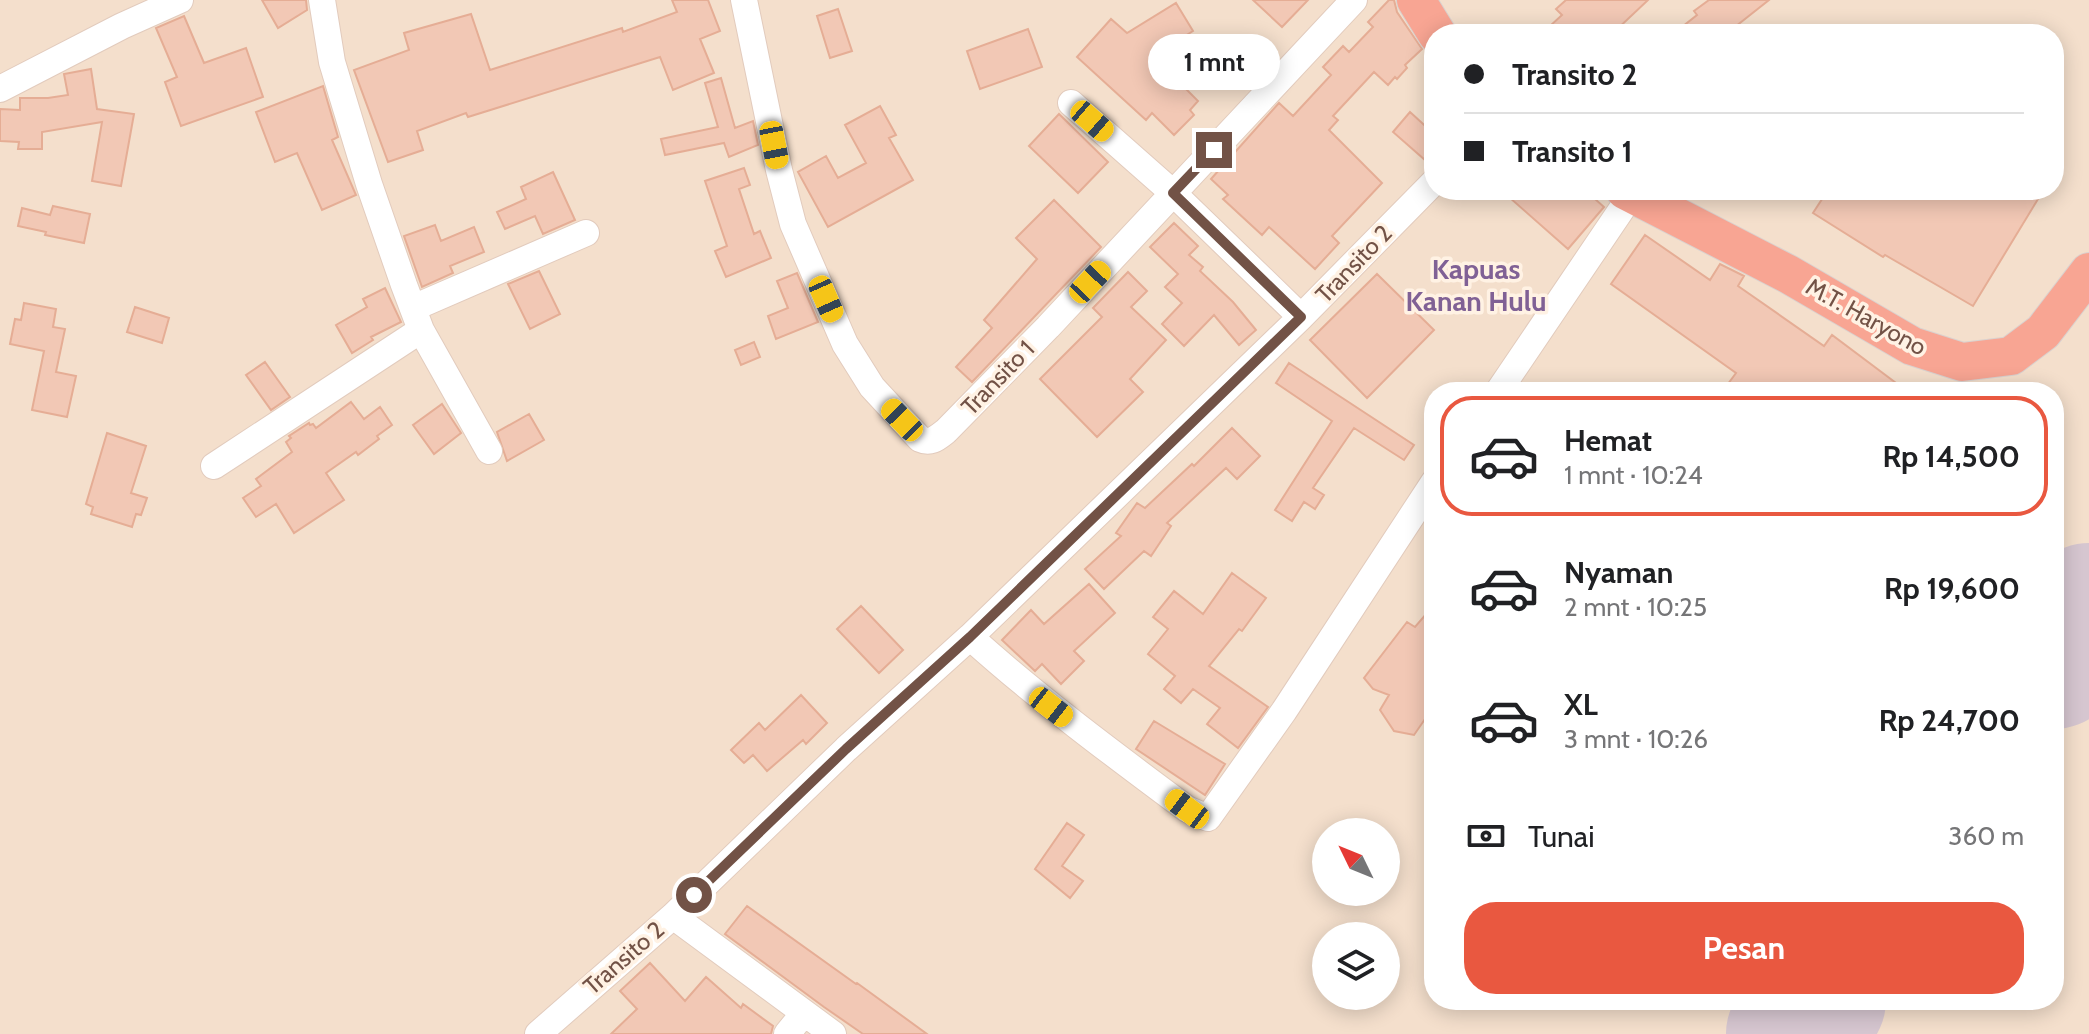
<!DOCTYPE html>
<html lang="id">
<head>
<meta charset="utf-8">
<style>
  :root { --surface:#fff; --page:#f6f6f6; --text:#202124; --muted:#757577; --line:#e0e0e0; --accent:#e95840 }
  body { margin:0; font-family:Cabin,sans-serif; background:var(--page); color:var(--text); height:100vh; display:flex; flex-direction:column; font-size:30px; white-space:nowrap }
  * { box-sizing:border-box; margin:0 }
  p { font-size:26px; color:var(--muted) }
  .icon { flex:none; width:44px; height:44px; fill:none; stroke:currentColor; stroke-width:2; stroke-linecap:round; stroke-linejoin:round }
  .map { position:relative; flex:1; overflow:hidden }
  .panel { position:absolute; left:1424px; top:382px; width:640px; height:628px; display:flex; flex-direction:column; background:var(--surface); border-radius:32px; box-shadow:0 4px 20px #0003 }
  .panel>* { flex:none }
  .banner { position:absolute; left:1424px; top:24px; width:640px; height:176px; border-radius:32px; box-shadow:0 4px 20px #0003; display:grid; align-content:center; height:176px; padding:0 40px; background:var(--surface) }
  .needle { width:52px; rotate:313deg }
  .fabs { position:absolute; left:1312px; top:818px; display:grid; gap:16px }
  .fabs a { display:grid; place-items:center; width:88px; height:88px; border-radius:50%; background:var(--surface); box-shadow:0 4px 20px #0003; font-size:40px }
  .end { position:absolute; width:36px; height:36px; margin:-18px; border:10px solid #725246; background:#fff; box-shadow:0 0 0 4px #fff }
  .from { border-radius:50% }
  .bubble { position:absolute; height:56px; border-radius:28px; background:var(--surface); box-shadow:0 4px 20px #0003; font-size:26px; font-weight:700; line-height:56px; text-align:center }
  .car { position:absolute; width:24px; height:48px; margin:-24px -12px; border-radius:10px; box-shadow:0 0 6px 2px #0007; background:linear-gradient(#f5c518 24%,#345 0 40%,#f5c518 0 76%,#345 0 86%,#f5c518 0) }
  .banner b { display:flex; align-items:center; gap:28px; height:76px; font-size:30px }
  .banner b+b { border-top:2px solid var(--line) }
  .banner i { width:20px; height:20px; background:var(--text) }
  ul { padding:14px 0 0; list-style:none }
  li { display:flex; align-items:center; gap:24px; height:120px; margin:0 16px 12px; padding:0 24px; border:4px solid transparent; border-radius:32px }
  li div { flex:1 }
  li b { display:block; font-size:30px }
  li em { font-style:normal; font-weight:700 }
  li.selected { border-color:var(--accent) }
  li>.icon { width:72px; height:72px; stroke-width:1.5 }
  .pay { display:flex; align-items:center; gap:20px; height:88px; padding:0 40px; font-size:30px }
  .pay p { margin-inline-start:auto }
  .primary-button { display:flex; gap:16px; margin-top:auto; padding:16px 40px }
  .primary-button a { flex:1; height:92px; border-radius:32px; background:var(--accent); color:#fff; font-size:32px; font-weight:700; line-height:92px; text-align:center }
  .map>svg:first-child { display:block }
  .residential { fill:#f4dfcc; fill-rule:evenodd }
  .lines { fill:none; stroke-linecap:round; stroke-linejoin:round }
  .runway { stroke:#d6c6d0; stroke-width:136 }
  .building { fill:#f2c8b5; stroke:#e5ad95; stroke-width:2 }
  .minor-casing { stroke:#e2cbbd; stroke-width:28 }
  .highway-casing { stroke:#dad2cf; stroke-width:40 }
  .minor { stroke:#fff; stroke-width:26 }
  .highway { stroke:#f8a593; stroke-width:38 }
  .route { stroke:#725246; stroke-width:10 }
  .labels { text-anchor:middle; stroke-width:7; stroke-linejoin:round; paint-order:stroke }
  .street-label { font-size:24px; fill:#725246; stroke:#fff2e4 }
  .quarter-label { font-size:28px; font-weight:bold; fill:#806195; stroke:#fff2e4 }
</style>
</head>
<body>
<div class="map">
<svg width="2089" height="1034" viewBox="0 0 2089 1034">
  <rect width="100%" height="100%" fill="#fceedd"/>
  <path class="residential" d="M0 0H2089V1034H0ZM1434 34H2054V190H1434ZM1434 392H2054V1000H1434ZM1326 832H1386V892H1326ZM1326 936H1386V996H1326Z"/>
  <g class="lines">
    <path class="runway" d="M2054 661 2089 611
      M1794 1034 1818 1000"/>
  </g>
  <path class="building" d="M262 0H306L307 10 278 28Z
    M672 0H708L720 31 700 39 714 73 673 90 660 57 468 117 466 113 417 131 423 150 388 162 354 70 409 50 404 33 471 14 490 70 622 28 623 32 677 12Z
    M1253 0H1308L1282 27Z
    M1389 0H1394L1397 12 1422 49 1405 65 1407 68 1397 79 1395 77 1388 85 1374 72 1333 116 1338 120 1329 130 1382 183 1332 236 1339 243 1315 269 1269 227 1262 235 1223 199 1228 195 1211 179 1279 103 1293 116 1331 75 1323 67 1343 46 1349 52 1373 27 1368 22Z
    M1566 0H1648L1612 34H1557L1550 26 1562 15 1556 9Z
    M1709 0H1769L1726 34H1673L1697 15 1694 11Z
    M1176 3 1193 31 1153 56 1198 101 1190 110 1194 115 1174 135 1152 113 1146 120 1077 57 1111 19 1127 33Z
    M838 9 852 51 830 58 817 16Z
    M184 16 204 63 246 48 263 97 181 126 165 82 177 77 156 28Z
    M1028 29 1042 67 980 89 967 51Z
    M1249 44 1264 57 1251 72 1236 59Z
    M91 69 97 109 134 114 121 186 92 181 102 122 42 132V149H18L19 142 0 141V109L20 110V98H48L68 95 64 74Z
    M721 78 735 128 753 121 758 145 729 157 724 143 665 155 661 139 718 127 705 83Z
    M323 86 338 137 332 140 356 195 322 210 297 153 275 162 256 112Z
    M880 106 896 135 889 138 913 180 828 227 798 172 826 156 838 178 866 163 845 125Z
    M1410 112 1434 134V149L1425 160 1393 132Z
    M1059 114 1108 162 1078 193 1029 146Z
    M744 168 750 185 739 189 754 234 760 231 771 258 726 277 715 251 727 246 705 181Z
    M553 172 575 220 543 234 535 216 505 229 497 212 526 199 521 187Z
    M1501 190H1585L1604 207 1568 249Z
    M1828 190H2024L2038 199 1973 306 1885 255 1883 257 1813 213Z
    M1054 200 1101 247 972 382 956 367 992 328 984 320 1037 259 1016 238Z
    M53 206 90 214 84 243 45 235 46 232 18 226 22 208 50 215Z
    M1174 223 1198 246 1189 255 1203 267 1200 271 1233 302 1256 330 1239 345 1214 315 1184 346 1162 324 1182 303 1165 287 1178 274 1150 247Z
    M435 225 441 241 474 227 484 252 450 266 453 273 422 287 404 236Z
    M1645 235 1710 280 1720 264 1744 276 1738 286 1824 346 1832 335 1908 392H1722L1736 373 1611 284Z
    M539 271 560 314 530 329 508 284Z
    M1128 272 1147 291 1131 307 1166 340 1130 379 1143 392 1097 437 1040 379 1102 317 1093 308Z
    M797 273 818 322 776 339 768 316 788 308 777 281Z
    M1377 274 1434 330 1367 398 1310 340Z
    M385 288 401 322 371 337 373 340 352 353 336 325 367 307 363 299Z
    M24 303 56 309 53 327 65 329 56 372 76 376 67 417 32 410 44 351 10 344 15 319 21 320Z
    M135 307 169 318 162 343 127 332Z
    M754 342 760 357 741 365 735 350Z
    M265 362 290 397 271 410 246 375Z
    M1289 363 1414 445 1404 460 1354 428 1313 488 1324 495 1315 509 1304 502 1292 521 1275 510 1332 421 1276 383Z
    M351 402 364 419 380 407 392 425 377 436 379 439 358 455 356 452 326 473 344 500 294 533 276 504 256 517 243 498 261 486 256 479 292 452 286 442 291 438 289 436 309 423 310 425 313 424 316 428Z
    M442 404 461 433 434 454 413 425Z
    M529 414 544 440 507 461 497 432Z
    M1232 428 1260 456 1237 479 1226 468 1167 523 1171 526 1151 556 1144 551 1104 589 1085 569 1121 536 1116 533 1137 503 1145 508 1192 464 1194 466Z
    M107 433 146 446 131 493 147 498 141 515 136 514 132 527 91 514 93 507 86 504Z
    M1232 573 1266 598 1242 631 1239 629 1209 666 1268 707 1238 748 1207 724 1220 708 1193 689 1181 703 1164 689 1175 676 1148 654 1168 629 1153 617 1174 591 1203 614Z
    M1089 584 1115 613 1074 651 1084 661 1061 684 1042 664 1035 671 1002 640 1031 610 1044 624Z
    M1434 605V706L1414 735 1394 731 1380 710 1389 695 1373 689 1364 678 1407 622 1415 627Z
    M861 606 903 650 879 673 837 629Z
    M801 695 827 723 806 744 803 740 767 771 753 755 744 763 731 750 759 723 765 730Z
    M1154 721 1225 764 1205 795 1136 749Z
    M1067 823 1084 835 1062 866 1083 881 1070 898 1035 869Z
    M747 906 856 984 857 983 927 1034H863L824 1007 725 934Z
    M650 963 685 1001 706 977 741 1008 743 1004 773 1026 771 1034H611L637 1009 620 991Z"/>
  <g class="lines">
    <defs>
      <path id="minor" d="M322 0 332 62 369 184 404 285 421 330 489 451
        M744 0 779 170 793 224 845 344 872 387 920 439C931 444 937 438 946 431L1048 327 1354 0
        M0 89 122 26 180 0
        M1071 103 1173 193 1301 317
        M413 308 586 233
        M1498 392 1632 194
        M214 466 421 330
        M970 637C1039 699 1113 754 1187 809L1208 818 1284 711 1434 482
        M673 916 833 1034
        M538 1034 673 916 846 749 970 637 1301 317 1434 182
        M787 1034 804 1013"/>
      <path id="highway" d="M1416 0 1437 34
        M1625 190 1788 274 1912 346 1962 362 2011 356 2043 332 2089 272"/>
    </defs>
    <use href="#minor" class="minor-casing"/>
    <use href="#highway" class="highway-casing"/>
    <use href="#minor" class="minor"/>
    <use href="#highway" class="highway"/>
  </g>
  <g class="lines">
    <path class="route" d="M694 895 846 749 970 637 1301 317 1173 193 1214 150"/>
  </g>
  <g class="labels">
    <g class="street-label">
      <text transform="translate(1354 264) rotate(-46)" y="8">Transito 2</text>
      <text transform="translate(1866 317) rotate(29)" y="8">M.T. Haryono</text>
      <text transform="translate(998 378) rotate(-46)" y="8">Transito 1</text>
      <text transform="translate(624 958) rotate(-41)" y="8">Transito 2</text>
    </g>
    <g class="quarter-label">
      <text x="1476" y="279">Kapuas<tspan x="1476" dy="32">Kanan Hulu</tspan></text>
    </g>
  </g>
</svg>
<div class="fabs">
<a><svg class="needle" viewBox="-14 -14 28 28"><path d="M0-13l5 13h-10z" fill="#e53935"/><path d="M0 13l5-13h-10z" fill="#757577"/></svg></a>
<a><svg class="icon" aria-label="layers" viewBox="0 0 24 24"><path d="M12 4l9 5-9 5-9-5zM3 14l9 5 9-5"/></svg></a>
</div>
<i class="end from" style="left:694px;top:895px"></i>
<i class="end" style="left:1214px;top:150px"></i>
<div class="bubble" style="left:1148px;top:34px;width:132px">1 mnt</div>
<i class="car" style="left:1092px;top:121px;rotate:131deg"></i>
<i class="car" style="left:774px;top:145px;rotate:169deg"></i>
<i class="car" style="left:1090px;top:282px;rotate:43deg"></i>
<i class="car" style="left:826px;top:299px;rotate:156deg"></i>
<i class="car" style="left:902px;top:420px;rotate:316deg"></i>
<i class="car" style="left:1051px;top:707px;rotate:128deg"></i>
<i class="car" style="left:1187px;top:809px;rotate:307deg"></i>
<div class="banner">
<b><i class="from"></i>Transito 2</b>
<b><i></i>Transito 1</b>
</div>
<section class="panel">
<ul>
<li class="selected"><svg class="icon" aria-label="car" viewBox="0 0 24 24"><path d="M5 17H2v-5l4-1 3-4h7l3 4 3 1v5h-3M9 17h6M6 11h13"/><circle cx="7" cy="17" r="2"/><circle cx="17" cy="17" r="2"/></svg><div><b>Hemat</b><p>1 mnt · 10:24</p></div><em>Rp 14,500</em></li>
<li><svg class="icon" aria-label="car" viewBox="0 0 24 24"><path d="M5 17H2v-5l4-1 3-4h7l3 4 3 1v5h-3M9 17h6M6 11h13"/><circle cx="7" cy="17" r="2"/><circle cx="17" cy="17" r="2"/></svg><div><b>Nyaman</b><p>2 mnt · 10:25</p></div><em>Rp 19,600</em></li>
<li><svg class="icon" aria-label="car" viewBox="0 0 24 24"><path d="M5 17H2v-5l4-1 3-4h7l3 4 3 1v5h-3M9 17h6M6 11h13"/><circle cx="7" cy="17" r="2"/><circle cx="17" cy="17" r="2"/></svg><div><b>XL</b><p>3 mnt · 10:26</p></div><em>Rp 24,700</em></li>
</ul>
<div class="pay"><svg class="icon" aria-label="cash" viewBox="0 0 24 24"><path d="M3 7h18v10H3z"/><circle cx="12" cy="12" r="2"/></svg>Tunai<p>360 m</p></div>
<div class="primary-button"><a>Pesan</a></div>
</section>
</div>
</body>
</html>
